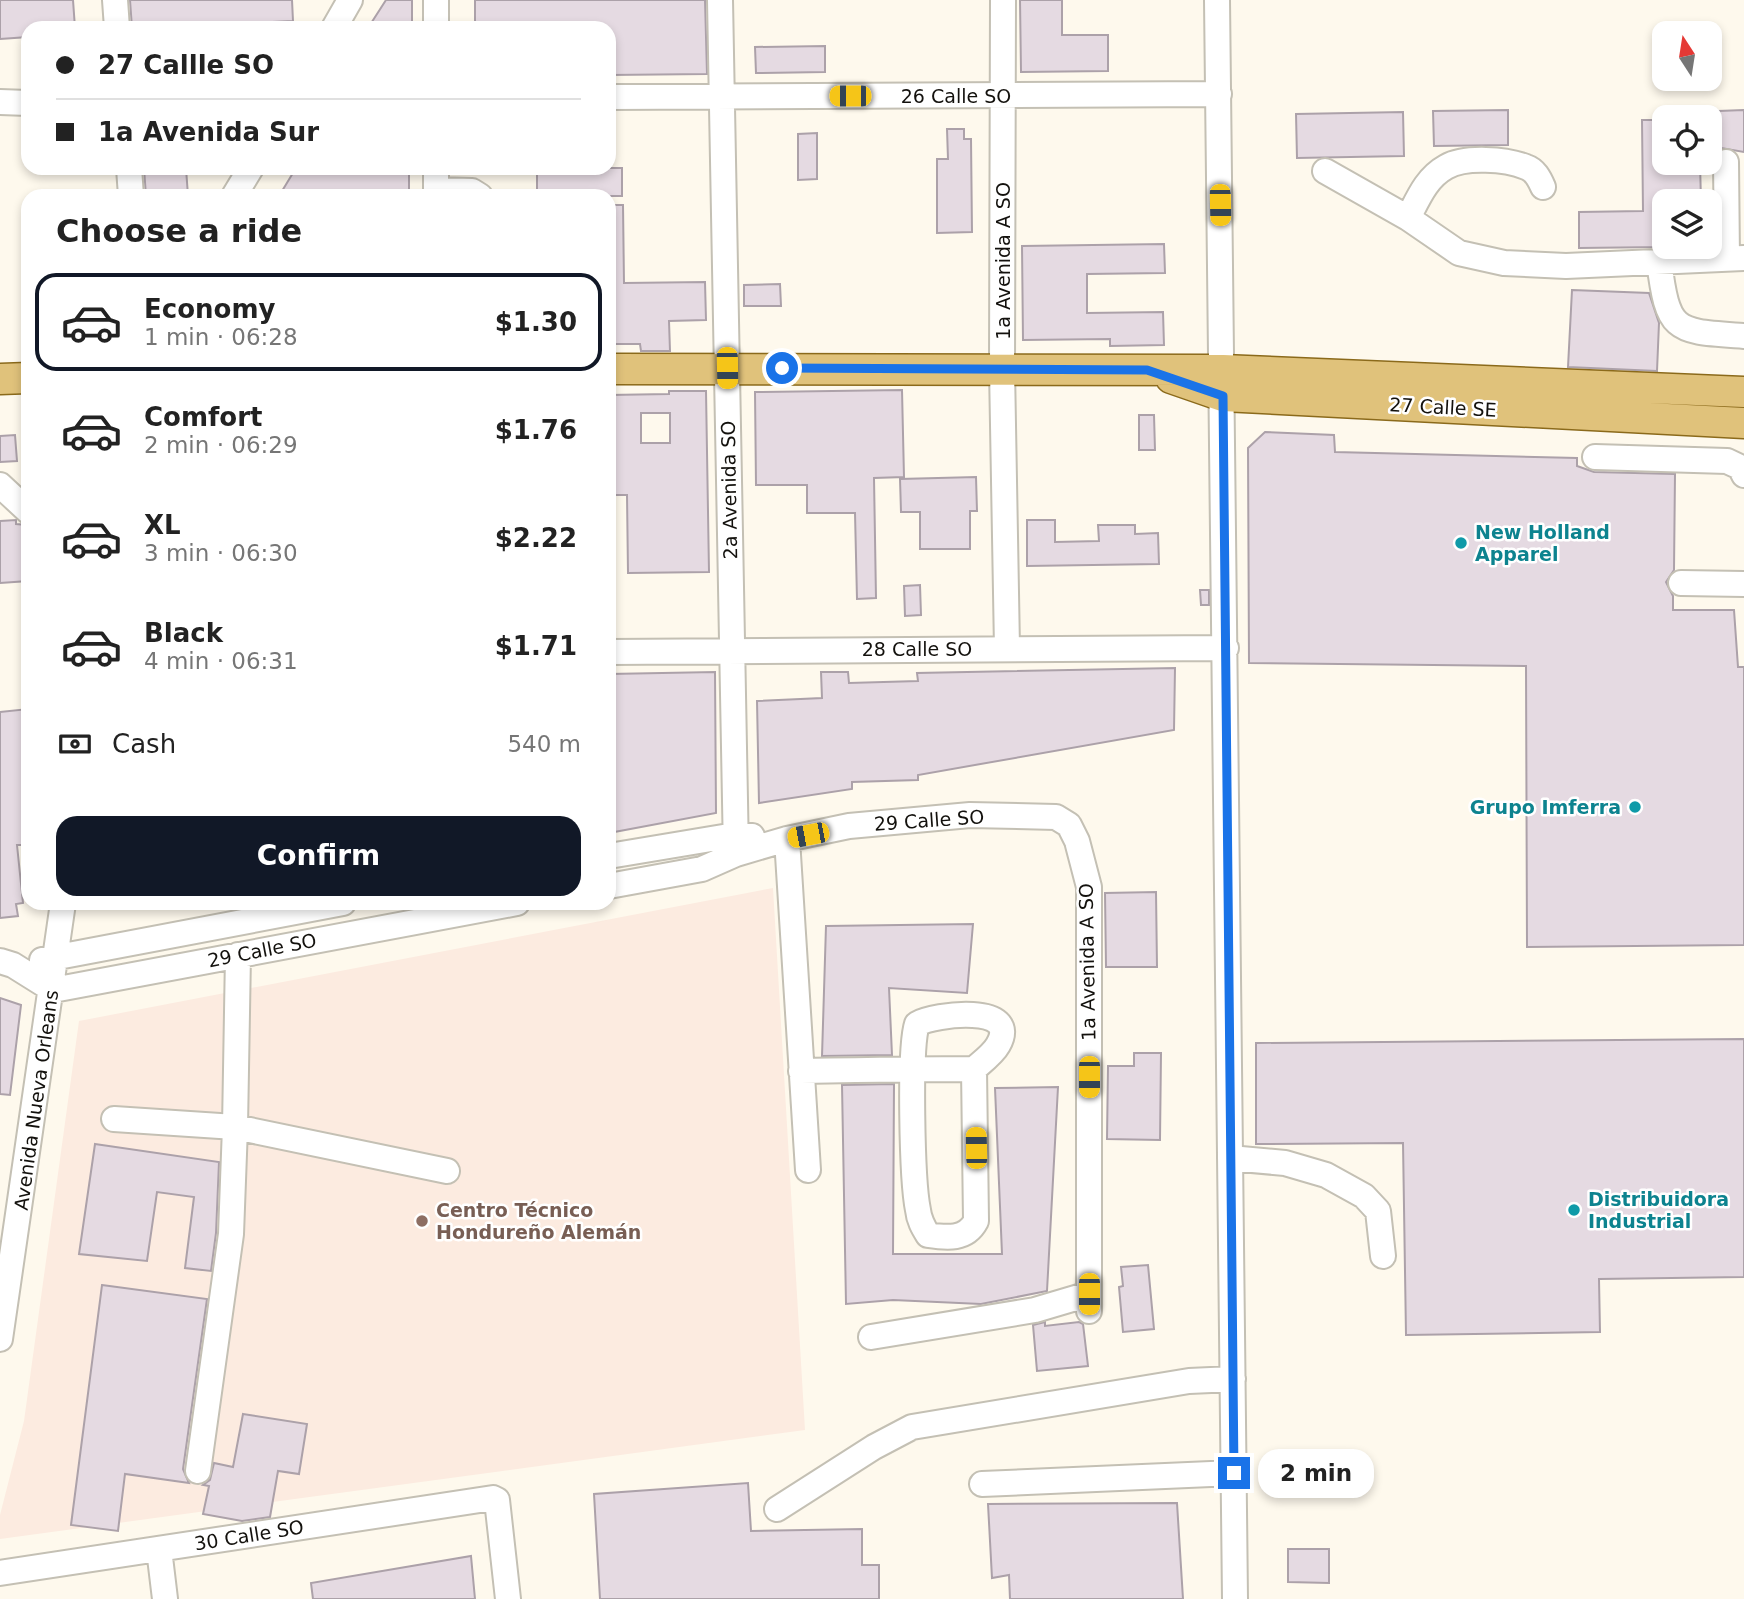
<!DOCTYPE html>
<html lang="en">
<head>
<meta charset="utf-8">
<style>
  :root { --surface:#fff; --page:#f6f6f6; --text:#222; --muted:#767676; --line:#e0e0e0; --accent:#111827 }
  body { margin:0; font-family:"DejaVu Sans",sans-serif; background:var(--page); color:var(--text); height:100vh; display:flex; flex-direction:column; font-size:26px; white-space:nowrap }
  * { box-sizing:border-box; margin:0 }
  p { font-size:23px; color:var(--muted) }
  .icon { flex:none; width:38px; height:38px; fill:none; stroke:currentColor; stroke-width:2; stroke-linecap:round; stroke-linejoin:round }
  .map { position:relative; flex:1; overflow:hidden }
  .panel { position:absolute; left:21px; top:189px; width:595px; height:721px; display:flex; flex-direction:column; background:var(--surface); border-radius:21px; box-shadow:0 4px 10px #0003 }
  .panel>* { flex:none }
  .banner { position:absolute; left:21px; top:21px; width:595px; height:154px; border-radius:21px; box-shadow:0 4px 10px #0003; display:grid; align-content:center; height:154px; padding:0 35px; background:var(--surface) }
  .needle { width:46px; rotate:348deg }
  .tools { position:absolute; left:1652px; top:21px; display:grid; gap:14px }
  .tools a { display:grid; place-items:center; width:70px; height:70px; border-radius:14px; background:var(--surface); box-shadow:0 4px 10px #0003; font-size:35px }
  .end { position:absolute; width:32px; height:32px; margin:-16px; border:9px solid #1a73e8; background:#fff; box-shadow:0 0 0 4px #fff }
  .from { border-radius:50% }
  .bubble { position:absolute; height:49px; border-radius:21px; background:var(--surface); box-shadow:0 4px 10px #0003; font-size:23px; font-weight:700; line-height:49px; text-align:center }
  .car { position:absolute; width:21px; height:42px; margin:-21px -10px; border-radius:9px; box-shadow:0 0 5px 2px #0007; background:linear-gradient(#f5c518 24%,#345 0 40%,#f5c518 0 76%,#345 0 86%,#f5c518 0) }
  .banner b { display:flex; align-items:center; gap:24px; height:66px; font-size:26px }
  .banner b+b { border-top:2px solid var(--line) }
  .banner i { width:18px; height:18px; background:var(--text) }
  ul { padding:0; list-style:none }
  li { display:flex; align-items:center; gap:21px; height:98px; margin:0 14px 10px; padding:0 21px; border:4px solid transparent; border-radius:21px }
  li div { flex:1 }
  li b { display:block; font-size:26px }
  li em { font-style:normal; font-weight:700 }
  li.on { border-color:var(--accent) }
  li>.icon { width:63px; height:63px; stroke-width:1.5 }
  h2 { padding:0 35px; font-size:32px; line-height:84px }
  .pay { display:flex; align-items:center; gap:18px; height:77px; padding:0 35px; font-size:26px }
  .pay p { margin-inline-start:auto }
  .primary-button { display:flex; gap:14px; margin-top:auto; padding:14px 35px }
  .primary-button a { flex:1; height:80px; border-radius:21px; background:var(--accent); color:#fff; font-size:28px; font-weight:700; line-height:80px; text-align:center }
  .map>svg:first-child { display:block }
  .education { fill:#fcebe0 }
  .building { fill:#e5dae2; stroke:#aca1a9; stroke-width:2; fill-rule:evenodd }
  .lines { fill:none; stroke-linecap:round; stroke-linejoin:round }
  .minor-casing { stroke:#c4c0b4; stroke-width:28 }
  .major-casing { stroke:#8b6a1b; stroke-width:33 }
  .minor { stroke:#fff; stroke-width:24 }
  .major { stroke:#e0c27b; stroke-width:30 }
  .route { stroke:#1a73e8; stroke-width:9 }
  .culture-dot { fill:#0f9aa8; stroke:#fff; stroke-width:2.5 }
  .education-dot { fill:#8d6e63; stroke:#fff; stroke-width:2.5 }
  .labels { text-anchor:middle; stroke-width:5; stroke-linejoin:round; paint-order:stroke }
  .street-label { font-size:19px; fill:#13110d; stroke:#fff }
  .culture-label { font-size:19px; font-weight:bold; fill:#0d838f; stroke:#fff; text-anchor:start }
  .education-label { font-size:19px; font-weight:bold; fill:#785e54; stroke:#fff; text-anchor:start }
</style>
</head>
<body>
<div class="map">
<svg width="1744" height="1599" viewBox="0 0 1744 1599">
  <rect width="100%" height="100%" fill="#fef9ed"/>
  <path class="education" d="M773 888 805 1430 0 1539V1515L24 1421 79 1021Z"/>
  <path class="building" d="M0 0H73L75 28H28V37L0 39Z
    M130 0H292L293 21 273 22V28H132Z
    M386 0H412V28H368Z
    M475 0H705L707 74 609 75V28H475Z
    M1020 0H1062V35H1108V71L1021 72Z
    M825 46V72L756 73 755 47Z
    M1508 110V145L1434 146 1433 111Z
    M1744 110V152L1721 148 1719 111Z
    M1403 112 1404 156 1297 158 1296 114Z
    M1642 120H1664V163H1700L1701 201H1664L1662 247 1579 248V212L1643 211Z
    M947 129H964V139H971L972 232 937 233V159H948Z
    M817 133V179L798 180V134Z
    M144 168H186L188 196H146Z
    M296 168H409V196H279Z
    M537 168H622V196H537Z
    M609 205H623L624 283 705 282 706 320 669 321 670 351H641L640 344H609Z
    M1164 244 1165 273 1087 274V313L1163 312 1164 345 1110 346V339L1023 340 1022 246Z
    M780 284 781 306H744V285Z
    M1572 290 1649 293 1659 323 1657 371 1568 367Z
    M902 390 904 477 874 478 876 598 857 599 855 513H807V485H756L755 392Z
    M669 391H706L709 572 628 573 627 495H609V395L669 394ZM641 413H670V443H641Z
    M1139 415H1154L1155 450H1139Z
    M1265 432 1334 435 1335 452 1577 458V466L1594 472 1675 474 1674 570 1666 582 1673 596V610H1734L1738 667H1744V945L1527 947 1526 666 1249 663 1248 448Z
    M15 435 17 461 0 462V436Z
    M976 477 977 511H970V549H920V512H901L900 479Z
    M16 520V524L28 525V581L0 583V521Z
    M1027 520H1055V542L1099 541 1098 525H1135V534L1158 533 1159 564 1027 566Z
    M920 585 921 615 905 616 904 586Z
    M1200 590H1209V605H1201Z
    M1175 668 1174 730 918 775V780L852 782V789L759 803 757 701 822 698 821 672H848L849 683 918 681 917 673Z
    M715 672 716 813 609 833V674Z
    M28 709V845H17L23 903 16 904 18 916 0 918V712Z
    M1156 892 1157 967H1106L1105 893Z
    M973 924 967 993 889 988 892 1055 822 1056 826 926Z
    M0 998 21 1005 10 1095 0 1094Z
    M1744 1039V1277L1599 1279 1600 1332 1406 1335 1403 1143 1256 1144V1043Z
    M1134 1053H1161L1160 1140 1107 1139 1108 1066H1134Z
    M894 1084 893 1254H1002L995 1088 1058 1087 1047 1291 981 1304 893 1300 846 1304 842 1085Z
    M95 1144 219 1162 216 1233 211 1271 185 1268 194 1197 157 1192 147 1261 79 1254Z
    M1148 1265 1154 1329 1123 1332 1119 1287 1123 1286 1121 1267Z
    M102 1285 207 1299 183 1469 189 1483 125 1474 118 1531 71 1525Z
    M1045 1322V1326L1079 1322 1083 1324 1088 1366 1037 1371 1033 1325Z
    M243 1414 307 1424 299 1474 278 1471 270 1517 242 1521 203 1514 209 1486 203 1485 210 1480 214 1463 233 1467Z
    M1302 1455 1310 1493 1296 1496 1294 1486 1289 1487 1286 1469 1290 1468 1288 1458Z
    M748 1483 751 1531 862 1529V1565H879V1599H600L594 1494Z
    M1177 1503 1183 1599H1010L1009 1575 992 1578 988 1504Z
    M1288 1549H1329V1583L1288 1582Z
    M471 1556 475 1599H313L311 1583Z"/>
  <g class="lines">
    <defs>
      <path id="minor" d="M115 0 117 28
        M436 0V28
        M720 0 736 854
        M1003 0 1002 369 1007 648
        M1217 0 1235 1599
        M334 28 350 0
        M609 97 1219 94
        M0 102 28 103
        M1726 162 1727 258
        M129 168 131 196
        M1325 171 1408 218 1459 253 1504 263 1566 266 1744 258
        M436 190 472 191 480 196
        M234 196 251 168
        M436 196V168
        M1408 218C1418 199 1426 178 1446 167 1465 156 1506 159 1526 167 1535 170 1539 178 1543 187
        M1659 261C1668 334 1675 331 1744 336
        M1595 457 1727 461 1740 467 1744 475
        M0 485 28 511
        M1681 583 1744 584
        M609 652 1226 648
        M787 839 808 1170
        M609 856 735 835 752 836
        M609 886 702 869 736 854 787 839 849 826 970 815 1056 817 1069 825 1077 841 1089 887V1311
        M42 960 343 903
        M0 961 13 965 53 990 517 903
        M801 1071C859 1070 917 1069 974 1069 982 1062 993 1054 998 1045 1022 1003 934 1014 917 1024 909 1048 912 1181 918 1210 919 1220 923 1227 928 1235 947 1238 966 1240 976 1221L974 1069
        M114 1119 235 1127 238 955
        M1230 1158 1285 1163 1326 1175 1364 1196 1378 1211 1383 1256
        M871 1337 1035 1310 1089 1294
        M0 1339 63 903
        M198 1471 231 1234 235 1127 447 1171
        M982 1484 1234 1473
        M777 1509 874 1447 912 1427 1189 1381 1233 1379
        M159 1549 165 1599
        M0 1573 493 1498 497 1500 508 1599"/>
      <path id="major" d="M609 369 1223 370 1744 392
        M1171 378 1223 396 1744 423
        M0 379 28 378"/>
    </defs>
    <use href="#minor" class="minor-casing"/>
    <use href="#major" class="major-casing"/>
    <use href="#minor" class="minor"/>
    <use href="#major" class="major"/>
  </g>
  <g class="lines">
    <path class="route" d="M782 368 1147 370 1223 396 1234 1473"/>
  </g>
  <g class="culture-dot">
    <circle cx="1461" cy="543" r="7"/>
    <circle cx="1635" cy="807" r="7"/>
    <circle cx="1574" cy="1210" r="7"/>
  </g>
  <circle class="education-dot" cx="422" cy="1221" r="7"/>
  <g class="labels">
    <g class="street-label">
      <text x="956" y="103">26 Calle SO</text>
      <text transform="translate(1003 261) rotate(-90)" y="7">1a Avenida A SO</text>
      <text transform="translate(1443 407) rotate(3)" y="7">27 Calle SE</text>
      <text transform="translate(729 490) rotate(-91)" y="7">2a Avenida SO</text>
      <text x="917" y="656">28 Calle SO</text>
      <text transform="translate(929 820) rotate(-4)" y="7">29 Calle SO</text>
      <text transform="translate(262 950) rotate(-11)" y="7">29 Calle SO</text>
      <text transform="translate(1087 962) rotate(-91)" y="7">1a Avenida A SO</text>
      <text transform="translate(36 1100) rotate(-82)" y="7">Avenida Nueva Orleans</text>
      <text transform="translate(249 1535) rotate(-9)" y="7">30 Calle SO</text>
    </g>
    <g class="culture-label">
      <text x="1475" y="539">New Holland<tspan x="1475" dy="22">Apparel</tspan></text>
      <text x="1621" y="814" text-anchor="end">Grupo Imferra</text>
      <text x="1588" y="1206">Distribuidora<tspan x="1588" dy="22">Industrial</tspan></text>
    </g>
    <g class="education-label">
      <text x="436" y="1217">Centro Técnico<tspan x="436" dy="22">Hondureño Alemán</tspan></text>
    </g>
  </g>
</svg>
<div class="tools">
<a><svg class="needle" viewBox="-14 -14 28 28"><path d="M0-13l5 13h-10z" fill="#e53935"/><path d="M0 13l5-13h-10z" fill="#767676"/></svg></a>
<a><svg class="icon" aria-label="locate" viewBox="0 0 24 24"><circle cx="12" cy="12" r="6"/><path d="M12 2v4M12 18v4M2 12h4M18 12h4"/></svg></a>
<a><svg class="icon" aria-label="layers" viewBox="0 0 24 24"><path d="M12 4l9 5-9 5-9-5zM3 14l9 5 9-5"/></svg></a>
</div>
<i class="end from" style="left:782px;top:368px"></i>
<i class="end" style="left:1234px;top:1473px"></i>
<div class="bubble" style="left:1258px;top:1449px;width:116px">2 min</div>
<i class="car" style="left:850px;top:96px;rotate:270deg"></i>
<i class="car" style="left:1220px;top:205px;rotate:179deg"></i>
<i class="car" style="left:727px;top:368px;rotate:179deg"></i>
<i class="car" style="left:808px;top:835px;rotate:259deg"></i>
<i class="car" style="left:1089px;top:1077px;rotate:180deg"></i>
<i class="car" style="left:976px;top:1148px;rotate:359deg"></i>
<i class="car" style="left:1089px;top:1294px;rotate:180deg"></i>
<div class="banner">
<b><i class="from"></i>27 Callle SO</b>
<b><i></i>1a Avenida Sur</b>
</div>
<section class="panel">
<h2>Choose a ride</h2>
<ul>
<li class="on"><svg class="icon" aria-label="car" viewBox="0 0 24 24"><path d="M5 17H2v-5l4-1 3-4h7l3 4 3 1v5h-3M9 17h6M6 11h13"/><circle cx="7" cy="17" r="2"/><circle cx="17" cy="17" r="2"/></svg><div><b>Economy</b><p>1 min · 06:28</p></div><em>$1.30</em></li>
<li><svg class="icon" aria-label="car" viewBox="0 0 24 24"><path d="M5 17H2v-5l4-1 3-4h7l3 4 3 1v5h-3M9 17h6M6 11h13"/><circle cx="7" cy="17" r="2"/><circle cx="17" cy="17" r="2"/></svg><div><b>Comfort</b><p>2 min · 06:29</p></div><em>$1.76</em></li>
<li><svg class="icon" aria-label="car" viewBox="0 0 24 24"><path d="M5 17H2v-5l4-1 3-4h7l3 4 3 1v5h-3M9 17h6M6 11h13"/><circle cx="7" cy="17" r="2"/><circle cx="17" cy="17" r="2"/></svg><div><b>XL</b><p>3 min · 06:30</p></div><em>$2.22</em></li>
<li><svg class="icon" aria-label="car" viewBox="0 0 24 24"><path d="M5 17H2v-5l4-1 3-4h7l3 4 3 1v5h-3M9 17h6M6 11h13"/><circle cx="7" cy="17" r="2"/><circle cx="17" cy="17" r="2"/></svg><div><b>Black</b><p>4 min · 06:31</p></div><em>$1.71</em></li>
</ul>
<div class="pay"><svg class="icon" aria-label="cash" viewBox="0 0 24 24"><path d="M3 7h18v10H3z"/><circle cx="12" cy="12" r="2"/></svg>Cash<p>540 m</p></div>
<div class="primary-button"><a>Confirm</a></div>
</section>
</div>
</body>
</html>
